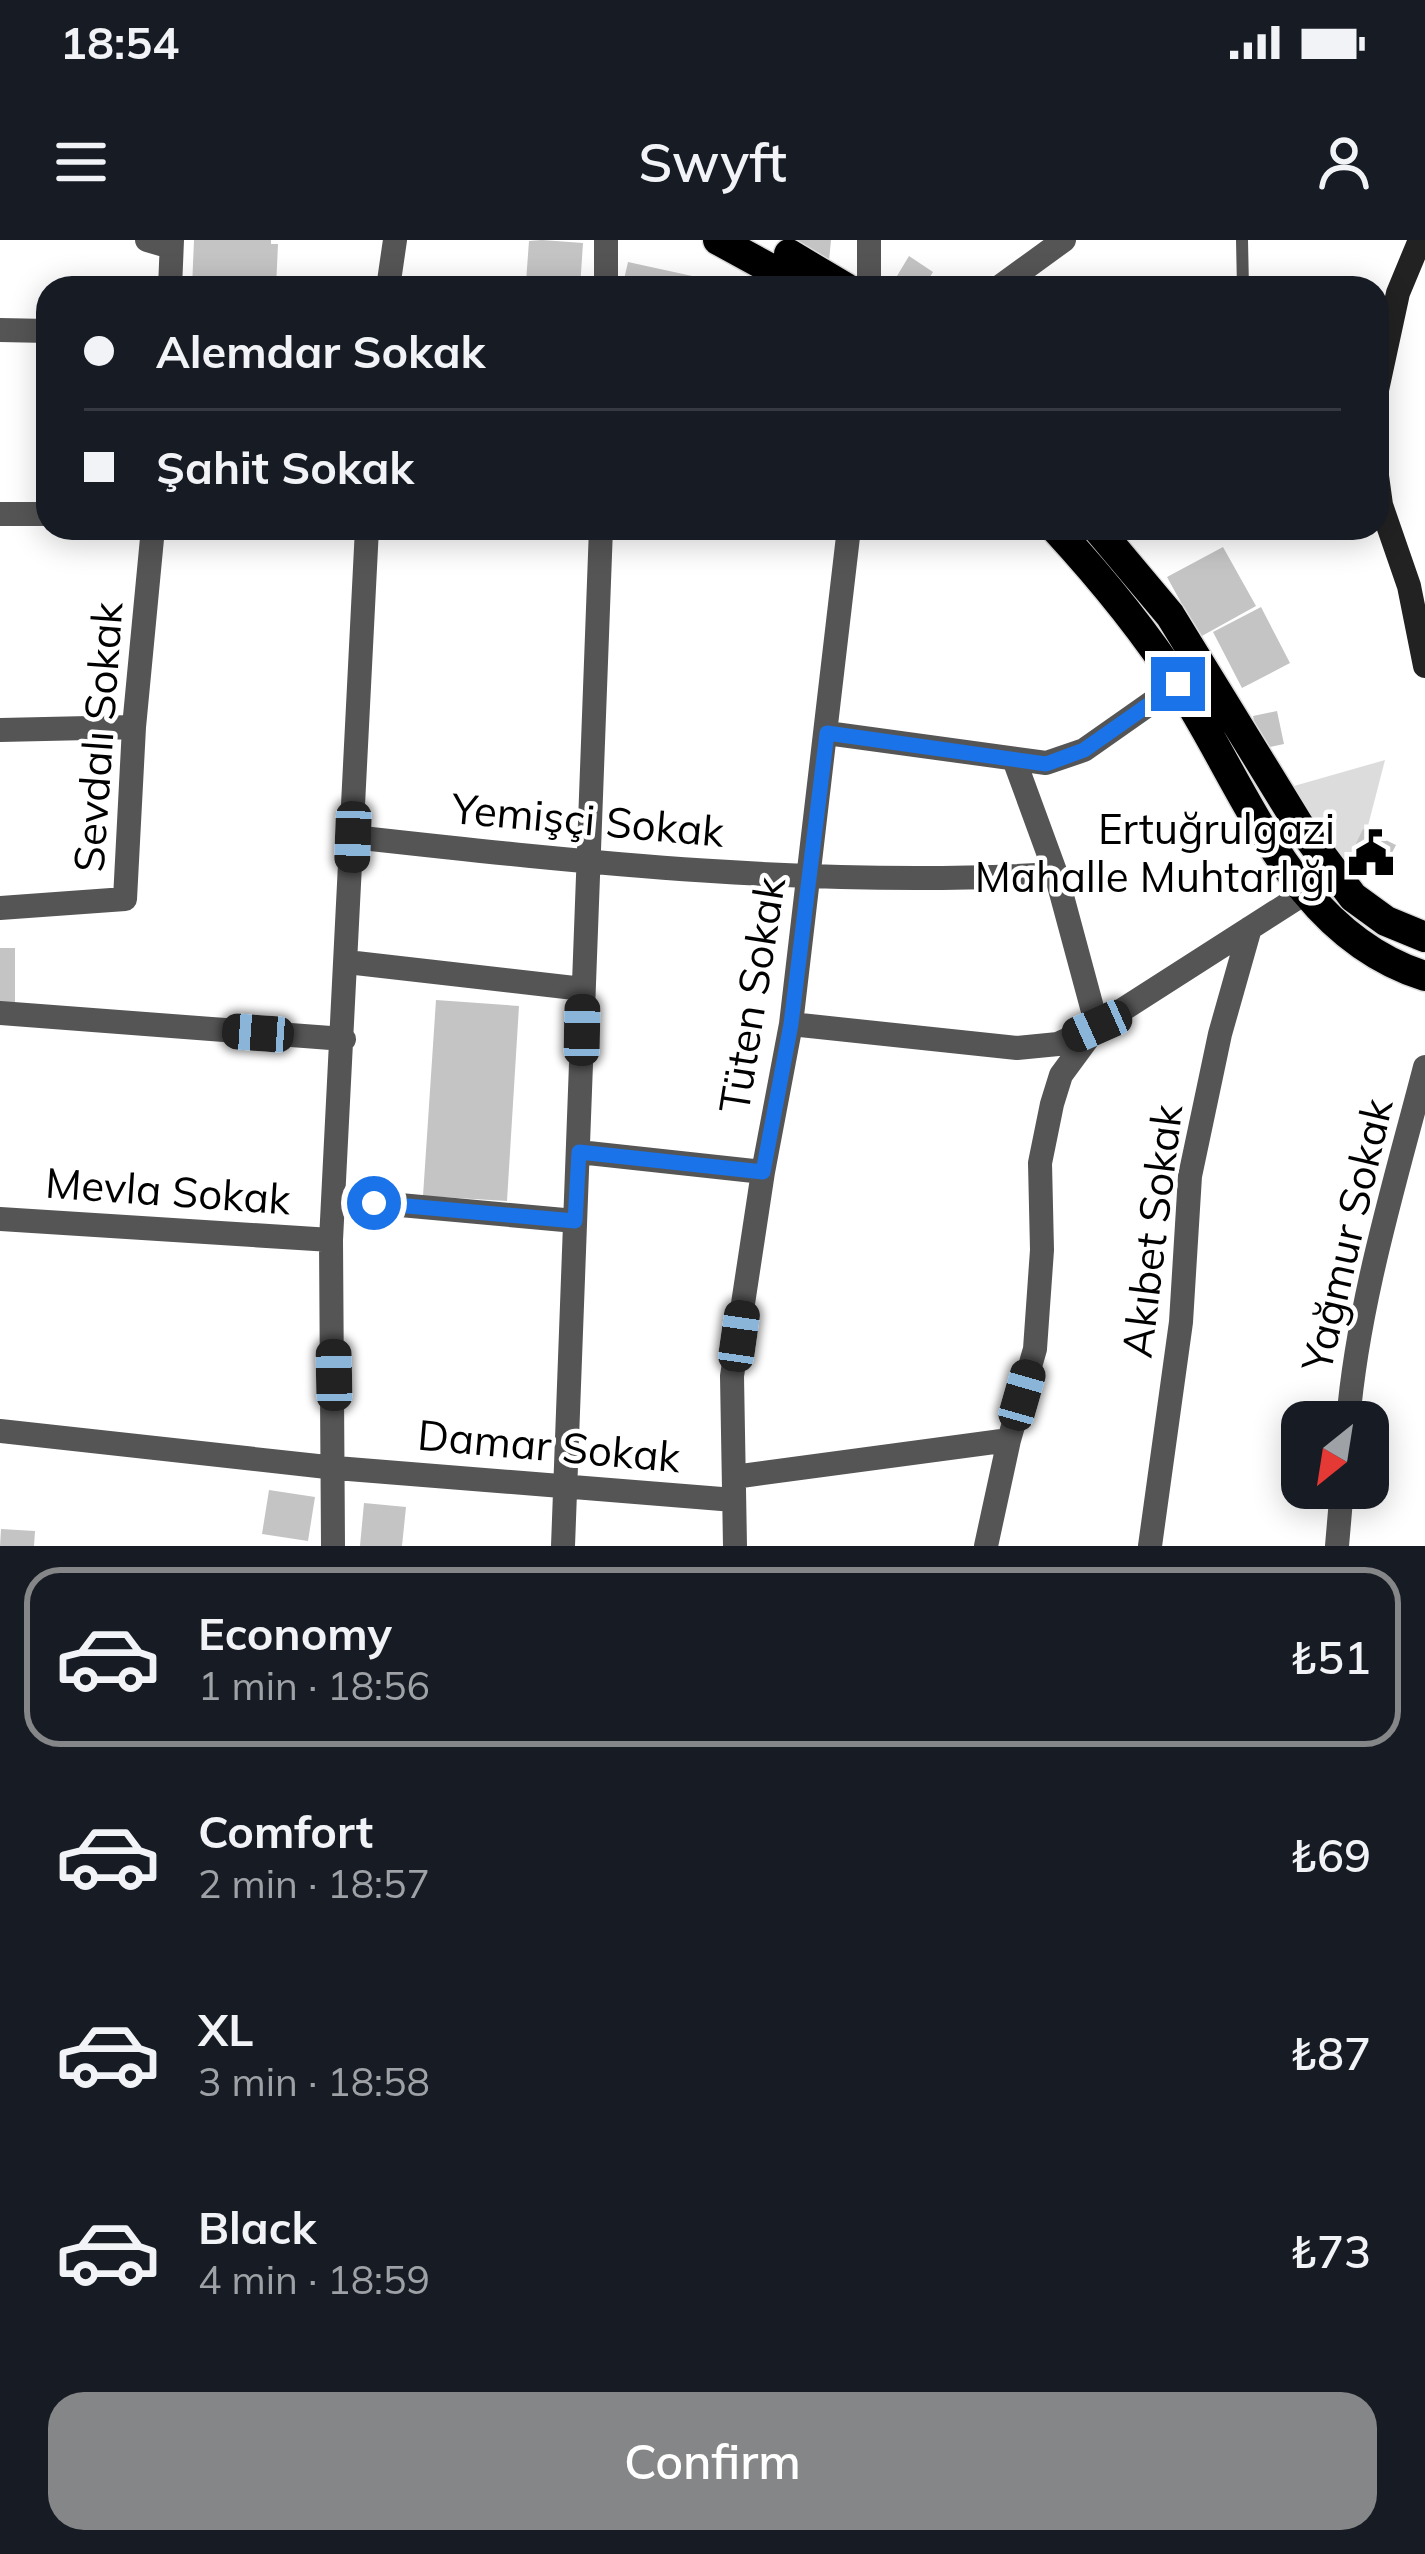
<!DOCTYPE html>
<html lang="en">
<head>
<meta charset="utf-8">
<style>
  :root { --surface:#171b24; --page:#20242c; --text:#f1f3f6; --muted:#9ea1a6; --line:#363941; --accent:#858687 }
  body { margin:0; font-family:Mulish,sans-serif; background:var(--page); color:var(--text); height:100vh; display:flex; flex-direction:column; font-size:45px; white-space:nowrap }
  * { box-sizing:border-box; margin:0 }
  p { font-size:39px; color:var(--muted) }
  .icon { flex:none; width:66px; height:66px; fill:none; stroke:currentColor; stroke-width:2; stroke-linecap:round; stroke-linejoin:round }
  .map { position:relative; height:1306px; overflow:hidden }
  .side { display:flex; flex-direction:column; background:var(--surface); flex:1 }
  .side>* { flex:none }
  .guide { position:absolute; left:36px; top:36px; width:1353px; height:264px; border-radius:36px; box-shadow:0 6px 30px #0003; display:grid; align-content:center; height:264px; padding:0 48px; background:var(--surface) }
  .needle { width:78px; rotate:210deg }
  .controls { position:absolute; left:1281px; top:1161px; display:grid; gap:24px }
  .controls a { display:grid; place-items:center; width:108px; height:108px; border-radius:24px; background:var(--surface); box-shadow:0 6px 30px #0003; font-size:60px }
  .end { position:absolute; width:54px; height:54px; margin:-27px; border:15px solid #1a73e8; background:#fff; box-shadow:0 0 0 6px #fff }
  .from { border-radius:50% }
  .car { position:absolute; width:36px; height:72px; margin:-36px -18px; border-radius:15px; box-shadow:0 0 9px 3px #0007; background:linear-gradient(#222 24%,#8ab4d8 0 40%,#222 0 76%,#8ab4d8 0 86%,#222 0) }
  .guide b { display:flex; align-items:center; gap:42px; height:114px; font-size:45px }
  .guide b+b { border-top:3px solid var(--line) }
  .guide i { width:30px; height:30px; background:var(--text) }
  ul { padding:21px 0 0; list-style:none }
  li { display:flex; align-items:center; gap:36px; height:180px; margin:0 24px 18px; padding:0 24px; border:6px solid transparent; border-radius:36px }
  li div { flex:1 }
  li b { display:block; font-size:45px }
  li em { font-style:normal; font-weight:600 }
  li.active { border-color:var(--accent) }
  li>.icon { width:108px; height:108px; stroke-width:1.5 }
  .button { display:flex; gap:24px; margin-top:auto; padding:24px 48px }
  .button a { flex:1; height:138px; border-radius:36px; background:var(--accent); color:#fff; font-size:48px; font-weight:600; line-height:138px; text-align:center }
  .status { display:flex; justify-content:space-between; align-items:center; height:84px; padding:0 60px; background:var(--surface); direction:ltr }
  .status svg { height:33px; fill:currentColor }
  header { display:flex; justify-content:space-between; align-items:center; height:156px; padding:0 48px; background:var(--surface); font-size:54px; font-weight:600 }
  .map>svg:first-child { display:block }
  .green { fill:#dcdcdc }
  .building { fill:#c4c4c4 }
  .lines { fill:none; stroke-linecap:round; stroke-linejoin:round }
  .primary-casing { stroke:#dbdbdb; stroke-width:33 }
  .lane { stroke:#555; stroke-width:12 }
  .street { stroke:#555; stroke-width:24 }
  .secondary { stroke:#222; stroke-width:24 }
  .primary { stroke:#000; stroke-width:30 }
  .route { stroke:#1a73e8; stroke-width:15 }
  .labels { text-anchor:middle; stroke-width:9; stroke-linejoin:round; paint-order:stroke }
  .street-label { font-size:42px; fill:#000; stroke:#fff }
  .poi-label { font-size:42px; fill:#000; stroke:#fff; text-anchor:end }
</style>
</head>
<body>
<div class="status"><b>18:54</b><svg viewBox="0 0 49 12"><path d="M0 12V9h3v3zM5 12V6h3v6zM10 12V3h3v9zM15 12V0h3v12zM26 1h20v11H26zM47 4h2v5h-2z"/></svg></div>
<header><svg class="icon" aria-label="menu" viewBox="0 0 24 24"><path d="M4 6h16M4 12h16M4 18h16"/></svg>Swyft<svg class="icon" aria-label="person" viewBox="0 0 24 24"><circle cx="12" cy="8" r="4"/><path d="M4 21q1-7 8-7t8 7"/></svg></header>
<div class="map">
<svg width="1425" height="1306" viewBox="0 0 1425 1306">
  <rect width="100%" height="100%" fill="#fff"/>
  <path class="green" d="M1385 520 1355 636 1287 548Z"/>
  <path class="building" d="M194 0H271V4H278L276 48H192Z
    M542 0 583 3 580 48H537L538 43 526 42 529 1Z
    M785 0H831L829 21 784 9Z
    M909 16 933 32 923 48 897 36Z
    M628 22 715 41 713 48H622Z
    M1223 307 1256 366 1200 397 1167 337Z
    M1261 367 1290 423 1242 448 1213 392Z
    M1277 471 1284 504 1260 509 1253 476Z
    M1363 589 1396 605 1379 638 1347 622Z
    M0 708H15V763H0Z
    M436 760 519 766 507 961 423 956Z
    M269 1250 315 1257 308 1301 262 1294Z
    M364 1263 406 1267 402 1306H360Z
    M1 1289 35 1291 34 1306H0Z"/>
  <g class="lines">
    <defs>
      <path id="primary" d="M718 0 806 48
        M789 14 846 48
        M1055 288C1101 338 1144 390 1181 448 1248 553 1294 695 1425 736
        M1097 288 1170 375 1299 585 1353 657 1386 681 1425 697"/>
    </defs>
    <use href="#primary" class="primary-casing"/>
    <path class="lane" d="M1242 0 1243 48"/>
    <path class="street" d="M147 0 171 7
      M170 48 172 0
      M388 48 395 0
      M606 48V0
      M869 48V0
      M998 48 1064 0
      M0 90 48 91
      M0 274H48
      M0 490 134 487
      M827 493 1046 523 1084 510 1178 444
      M353 597C587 623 820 648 1056 634L1015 522
      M0 668 125 659 134 487 153 288
      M347 722 583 749
      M0 773 344 799
      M791 784 1017 808 1058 804 1097 786 1305 653
      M579 912 763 932
      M334 959 575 981
      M0 979 331 1000
      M1348 1182C1358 1062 1395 943 1425 827
      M0 1191 336 1228 734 1260
      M734 1237 1009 1200
      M333 1306 331 1000 367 288
      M563 1306 601 288
      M735 1306 732 1136 763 932 791 784 849 288
      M986 1306 1009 1200 1035 1109 1042 1010 1040 923 1052 864 1061 835 1097 786 1056 634
      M1150 1306 1181 1082 1190 936 1220 794 1250 688
      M1337 1306 1342 1248"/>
    <path class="secondary" d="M1377 150 1398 53 1420 0
      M1377 236 1381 265 1409 346 1425 426"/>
    <use href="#primary" class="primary"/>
  </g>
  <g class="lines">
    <path class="route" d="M374 963 575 981 579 912 763 932 791 784 827 493 1046 524 1084 510 1178 444"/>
  </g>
  <defs>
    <symbol id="civic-bare" viewBox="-9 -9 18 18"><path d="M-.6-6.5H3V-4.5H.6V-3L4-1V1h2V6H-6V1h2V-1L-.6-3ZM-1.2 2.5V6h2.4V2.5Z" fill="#000" stroke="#fff" stroke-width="2.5" paint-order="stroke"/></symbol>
  </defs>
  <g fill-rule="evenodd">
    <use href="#civic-bare" x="1338" y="580" width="66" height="66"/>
  </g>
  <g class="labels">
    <g class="street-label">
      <text transform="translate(98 497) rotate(-86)" y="15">Sevdalı Sokak</text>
      <text transform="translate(588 580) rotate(5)" y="15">Yemişçi Sokak</text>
      <text transform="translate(752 755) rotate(-81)" y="15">Tüten Sokak</text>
      <text transform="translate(168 951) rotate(4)" y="15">Mevla Sokak</text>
      <text transform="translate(1152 991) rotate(-83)" y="15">Akıbet Sokak</text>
      <text transform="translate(1347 995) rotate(-77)" y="15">Yağmur Sokak</text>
      <text transform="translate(549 1206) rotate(5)" y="15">Damar Sokak</text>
    </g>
    <g class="poi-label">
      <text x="1335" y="604">Ertuğrulgazi<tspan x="1335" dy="48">Mahalle Muhtarlığı</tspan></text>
    </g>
  </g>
</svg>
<div class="controls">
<a><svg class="needle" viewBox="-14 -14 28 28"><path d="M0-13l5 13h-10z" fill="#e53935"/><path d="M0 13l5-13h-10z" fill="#9ea1a6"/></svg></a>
</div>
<i class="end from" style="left:374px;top:963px"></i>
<i class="end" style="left:1178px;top:444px"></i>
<i class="car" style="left:353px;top:597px;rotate:182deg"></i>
<i class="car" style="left:1097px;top:786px;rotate:246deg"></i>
<i class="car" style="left:582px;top:790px;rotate:1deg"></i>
<i class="car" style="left:258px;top:793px;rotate:274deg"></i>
<i class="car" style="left:739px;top:1096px;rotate:8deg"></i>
<i class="car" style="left:334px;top:1135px;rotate:359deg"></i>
<i class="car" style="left:1022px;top:1155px;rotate:16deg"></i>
<div class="guide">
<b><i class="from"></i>Alemdar Sokak</b>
<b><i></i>Şahit Sokak</b>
</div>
</div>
<section class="side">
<ul>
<li class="active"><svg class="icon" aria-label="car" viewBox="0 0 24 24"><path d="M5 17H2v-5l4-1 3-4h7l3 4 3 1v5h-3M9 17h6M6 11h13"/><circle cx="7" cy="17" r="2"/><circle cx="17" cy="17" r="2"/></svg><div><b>Economy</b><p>1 min · 18:56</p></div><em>₺51</em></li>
<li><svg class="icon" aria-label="car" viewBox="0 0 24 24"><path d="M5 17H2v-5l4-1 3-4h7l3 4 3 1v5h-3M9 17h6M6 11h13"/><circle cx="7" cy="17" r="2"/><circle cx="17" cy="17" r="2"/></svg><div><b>Comfort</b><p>2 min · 18:57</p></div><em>₺69</em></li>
<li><svg class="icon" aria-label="car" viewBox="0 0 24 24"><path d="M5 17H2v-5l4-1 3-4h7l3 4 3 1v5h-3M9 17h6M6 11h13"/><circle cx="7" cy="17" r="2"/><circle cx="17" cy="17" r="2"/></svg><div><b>XL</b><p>3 min · 18:58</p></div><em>₺87</em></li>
<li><svg class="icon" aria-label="car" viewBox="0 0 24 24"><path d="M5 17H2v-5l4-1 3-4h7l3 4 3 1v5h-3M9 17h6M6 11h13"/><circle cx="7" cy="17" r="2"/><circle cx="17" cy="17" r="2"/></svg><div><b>Black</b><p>4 min · 18:59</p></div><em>₺73</em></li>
</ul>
<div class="button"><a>Confirm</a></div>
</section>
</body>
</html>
